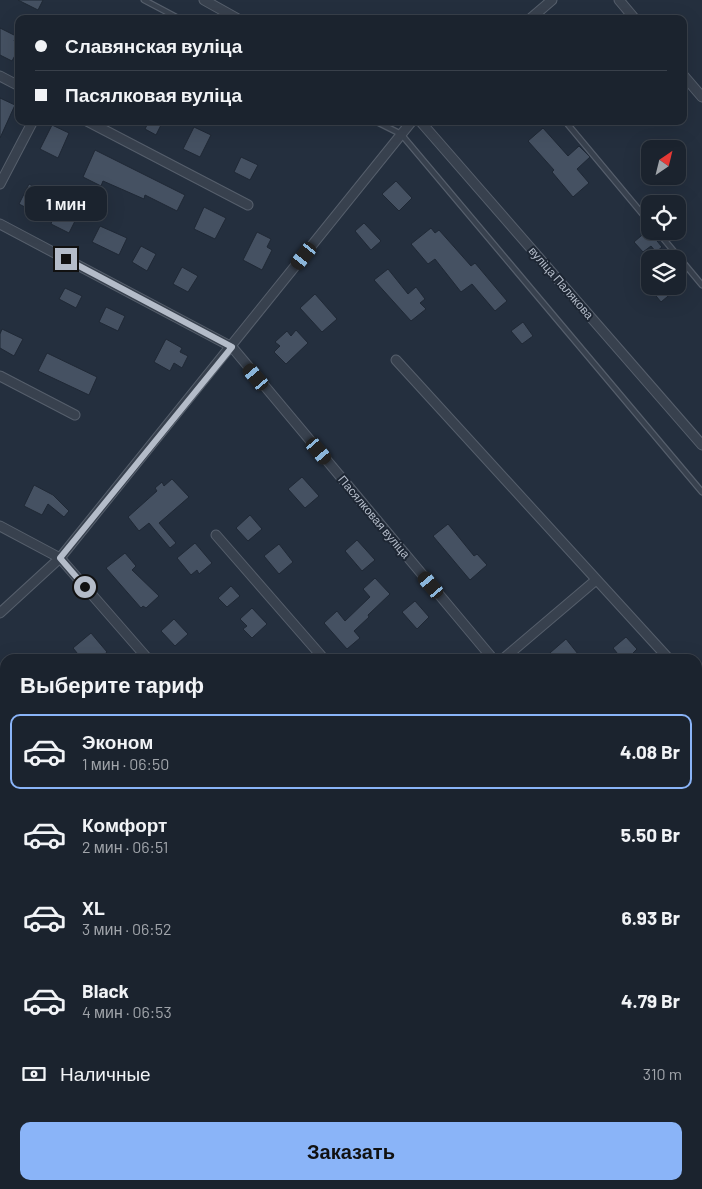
<!DOCTYPE html>
<html lang="ru">
<head>
<meta charset="utf-8">
<style>
  :root { --surface:#1b232e; --page:#282f3a; --text:#f1f3f6; --muted:#a0a4aa; --line:#39404a; --accent:#8ab4f8 }
  body { margin:0; font-family:Barlow,sans-serif; background:var(--page); color:var(--text); height:100vh; display:flex; flex-direction:column; font-size:19px; white-space:nowrap }
  * { box-sizing:border-box; margin:0 }
  p { font-size:16px; color:var(--muted) }
  .icon { flex:none; width:28px; height:28px; fill:none; stroke:currentColor; stroke-width:2; stroke-linecap:round; stroke-linejoin:round }
  .map { position:relative; flex:1; overflow:hidden }
  .panel { position:absolute; left:0px; top:654px; width:702px; height:536px; display:flex; flex-direction:column; background:var(--surface); border-radius:15px 15px 0 0; box-shadow:0 5px 20px #0002,0 0 0 1px var(--line) }
  .panel>* { flex:none }
  .top-card { position:absolute; left:15px; top:15px; width:672px; height:110px; border-radius:10px; box-shadow:0 5px 20px #0002,0 0 0 1px var(--line); display:grid; align-content:center; height:110px; padding:0 20px; background:var(--surface) }
  .needle { width:32px; rotate:35deg }
  .tools { position:absolute; left:641px; top:140px; display:grid; gap:10px }
  .tools a { display:grid; place-items:center; width:45px; height:45px; border-radius:10px; background:var(--surface); box-shadow:0 5px 20px #0002,0 0 0 1px var(--line); font-size:25px }
  .end { position:absolute; width:22px; height:22px; margin:-11px; border:6px solid #b4bcc9; background:#111; box-shadow:0 0 0 2px #111 }
  .from { border-radius:50% }
  .bubble { position:absolute; height:35px; border-radius:10px; background:var(--surface); box-shadow:0 5px 20px #0002,0 0 0 1px var(--line); font-size:16px; font-weight:700; line-height:35px; text-align:center }
  .car { position:absolute; width:15px; height:30px; margin:-15px -8px; border-radius:6px; box-shadow:0 0 4px 1px #0007; background:linear-gradient(#222 24%,#8ab4d8 0 40%,#222 0 76%,#8ab4d8 0 86%,#222 0) }
  .top-card b { display:flex; align-items:center; gap:18px; height:48px; font-size:19px }
  .top-card b+b { border-top:1px solid var(--line) }
  .top-card i { width:12px; height:12px; background:var(--text) }
  ul { padding:0; list-style:none }
  li { display:flex; align-items:center; gap:15px; height:75px; margin:0 10px 8px; padding:0 10px; border:2px solid transparent; border-radius:10px }
  li div { flex:1 }
  li b { display:block; font-size:19px }
  li em { font-style:normal; font-weight:700 }
  li.active { border-color:var(--accent) }
  li>.icon { width:45px; height:45px; stroke-width:1.5 }
  h2 { padding:0 20px; font-size:22px; line-height:60px }
  .pay { display:flex; align-items:center; gap:12px; height:55px; padding:0 20px; font-size:19px }
  .pay p { margin-inline-start:auto }
  .primary-button { display:flex; gap:10px; margin-top:auto; padding:10px 20px }
  .primary-button a { flex:1; height:58px; border-radius:10px; background:var(--accent); color:#111; font-size:20px; font-weight:700; line-height:58px; text-align:center }
  .map>svg:first-child { display:block }
  .building { fill:#455162; stroke:#1f2835 }
  .lines { fill:none; stroke-linecap:round; stroke-linejoin:round }
  .lane-casing { stroke:#565f6c; stroke-width:7 }
  .street-casing { stroke:#565f6c; stroke-width:11 }
  .secondary-casing { stroke:#565f6c; stroke-width:15 }
  .lane { stroke:#38414e; stroke-width:4.5 }
  .street { stroke:#38414e; stroke-width:9 }
  .secondary { stroke:#465061; stroke-width:12 }
  .route { stroke:#b4bcc9; stroke-width:6 }
  .labels { text-anchor:middle; stroke-width:4; stroke-linejoin:round; paint-order:stroke }
  .street-label { font-size:12px; fill:#b4bcc9; stroke:#1d2633 }
</style>
</head>
<body>
<div class="map">
<svg width="702" height="1189" viewBox="0 0 702 1189">
  <rect width="100%" height="100%" fill="#242f3e"/>
  <path class="building" d="M18 0H43L38 10Z
    M0 28 16 36 14 41 19 43V48L12 61 0 55Z
    M0 98 15 105 0 138Z
    M149 121H163L156 135 145 129Z
    M52 125 69 133 58 158 40 149Z
    M194 127 211 135 200 157 183 149Z
    M543 128 568 156 579 146 590 157 577 169 589 183 573 197 552 172 554 170 528 141Z
    M95 150 185 195 177 211 145 195 144 199 103 181 101 186 83 177Z
    M241 157 258 165 250 180 234 172Z
    M396 181 412 198 399 211 382 194Z
    M29 184 80 211 69 233 51 224 52 221 19 204Z
    M204 207 226 218 215 239 194 229Z
    M364 223 381 241 371 250 355 231Z
    M100 226 127 238 119 255 92 242Z
    M431 228 435 233 439 230 471 266 475 263 507 301 495 311 472 284 461 292 435 259 428 264 411 244Z
    M648 230 662 247 656 252 651 246 643 252 634 242Z
    M257 232 271 239 267 247 272 250 262 270 243 260Z
    M141 246 156 254 147 271 132 262Z
    M182 267 198 276 188 292 173 284Z
    M388 269 408 294 416 287 425 299 420 303 426 309 411 321 374 280Z
    M648 286H680L661 302Z
    M65 288 82 296 76 308 59 299Z
    M315 294 337 319 322 332 300 308Z
    M106 307 125 316 118 331 99 322Z
    M523 322 533 336 522 344 511 331Z
    M2 329 23 339 14 356 0 348V334Z
    M296 330 308 343 286 364 274 352 280 346 275 342 287 331 291 336Z
    M166 339 182 348 180 352 188 356 182 368 174 363 170 371 154 362Z
    M47 353 97 377 89 395 38 371Z
    M302 477 319 496 305 508 288 489Z
    M172 479 189 497 159 523 176 543 170 548 149 523 139 531 128 517 157 491 155 488 162 482 164 486Z
    M34 485 53 495 69 511 64 517 48 504 42 515 24 506Z
    M250 515 262 529 248 541 236 528Z
    M448 524 474 556 477 554 487 565 470 580 433 536Z
    M357 540 375 560 362 571 345 551Z
    M195 543 212 563 199 574 197 570 191 575 177 558Z
    M279 544 293 562 279 574 264 556Z
    M125 553 136 566 132 570 159 596 146 608 143 606 141 608 106 568Z
    M375 578 390 594 368 615 369 617 354 631 360 638 347 649 324 623 337 611 345 621 370 597 363 589Z
    M231 586 240 596 227 607 218 598Z
    M415 601 429 617 417 629 402 612Z
    M252 608 267 624 252 638 243 629 247 626 240 619Z
    M174 619 188 634 175 646 161 631Z
    M91 633 107 652 99 659H82L73 648Z
    M626 637 637 649 627 659H622L613 648Z
    M566 639 582 659H543Z"/>
  <g class="lines">
    <defs>
      <path id="lane" d="M144 0 180 19
        M375 121 401 134 702 492
        M565 121 650 223
        M657 231 702 285"/>
      <path id="street" d="M204 0 238 19
        M619 0 635 19
        M530 19 552 0
        M0 76 19 86
        M684 76 702 97
        M87 121 248 205
        M420 121 702 445
        M0 184 33 121
        M0 224 232 347 493 659
        M396 360 669 659
        M0 376 75 415
        M0 526 60 558 148 659
        M216 535 324 659
        M0 613 60 558 412 121
        M503 659 596 580
        M698 690 702 695
        M0 705 5 711
        M698 902 702 908
        M698 983 702 979
        M406 1185 410 1189
        M599 1185 602 1189
        M471 1189 476 1185"/>
      <path id="secondary" d="M0 1038 5 1043
        M137 1185 140 1189"/>
    </defs>
    <use href="#lane" class="lane-casing"/>
    <use href="#street" class="street-casing"/>
    <use href="#secondary" class="secondary-casing"/>
    <use href="#lane" class="lane"/>
    <use href="#street" class="street"/>
    <use href="#secondary" class="secondary"/>
  </g>
  <g class="lines">
    <path class="route" d="M66 259 232 347 60 558 85 587"/>
  </g>
  <g class="labels">
    <g class="street-label">
      <text transform="translate(561 283) rotate(49)" y="4">вуліца Палякова</text>
      <text transform="translate(374 517) rotate(50)" y="4">Пасялковая вуліца</text>
    </g>
  </g>
</svg>
<div class="tools">
<a><svg class="needle" viewBox="-14 -14 28 28"><path d="M0-13l5 13h-10z" fill="#e53935"/><path d="M0 13l5-13h-10z" fill="#a0a4aa"/></svg></a>
<a><svg class="icon" aria-label="locate" viewBox="0 0 24 24"><circle cx="12" cy="12" r="6"/><path d="M12 2v4M12 18v4M2 12h4M18 12h4"/></svg></a>
<a><svg class="icon" aria-label="layers" viewBox="0 0 24 24"><path d="M12 4l9 5-9 5-9-5zM3 14l9 5 9-5"/></svg></a>
</div>
<i class="end from" style="left:85px;top:587px"></i>
<i class="end" style="left:66px;top:259px"></i>
<div class="bubble" style="left:25px;top:186px;width:82px">1 мин</div>
<i class="car" style="left:304px;top:256px;rotate:219deg"></i>
<i class="car" style="left:256px;top:377px;rotate:320deg"></i>
<i class="car" style="left:319px;top:451px;rotate:140deg"></i>
<i class="car" style="left:431px;top:585px;rotate:320deg"></i>
<div class="top-card">
<b><i class="from"></i>Славянская вуліца</b>
<b><i></i>Пасялковая вуліца</b>
</div>
<section class="panel">
<h2>Выберите тариф</h2>
<ul>
<li class="active"><svg class="icon" aria-label="car" viewBox="0 0 24 24"><path d="M5 17H2v-5l4-1 3-4h7l3 4 3 1v5h-3M9 17h6M6 11h13"/><circle cx="7" cy="17" r="2"/><circle cx="17" cy="17" r="2"/></svg><div><b>Эконом</b><p>1 мин · 06:50</p></div><em>4.08 Br</em></li>
<li><svg class="icon" aria-label="car" viewBox="0 0 24 24"><path d="M5 17H2v-5l4-1 3-4h7l3 4 3 1v5h-3M9 17h6M6 11h13"/><circle cx="7" cy="17" r="2"/><circle cx="17" cy="17" r="2"/></svg><div><b>Комфорт</b><p>2 мин · 06:51</p></div><em>5.50 Br</em></li>
<li><svg class="icon" aria-label="car" viewBox="0 0 24 24"><path d="M5 17H2v-5l4-1 3-4h7l3 4 3 1v5h-3M9 17h6M6 11h13"/><circle cx="7" cy="17" r="2"/><circle cx="17" cy="17" r="2"/></svg><div><b>XL</b><p>3 мин · 06:52</p></div><em>6.93 Br</em></li>
<li><svg class="icon" aria-label="car" viewBox="0 0 24 24"><path d="M5 17H2v-5l4-1 3-4h7l3 4 3 1v5h-3M9 17h6M6 11h13"/><circle cx="7" cy="17" r="2"/><circle cx="17" cy="17" r="2"/></svg><div><b>Black</b><p>4 мин · 06:53</p></div><em>4.79 Br</em></li>
</ul>
<div class="pay"><svg class="icon" aria-label="cash" viewBox="0 0 24 24"><path d="M3 7h18v10H3z"/><circle cx="12" cy="12" r="2"/></svg>Наличные<p>310 m</p></div>
<div class="primary-button"><a>Заказать</a></div>
</section>
</div>
</body>
</html>
